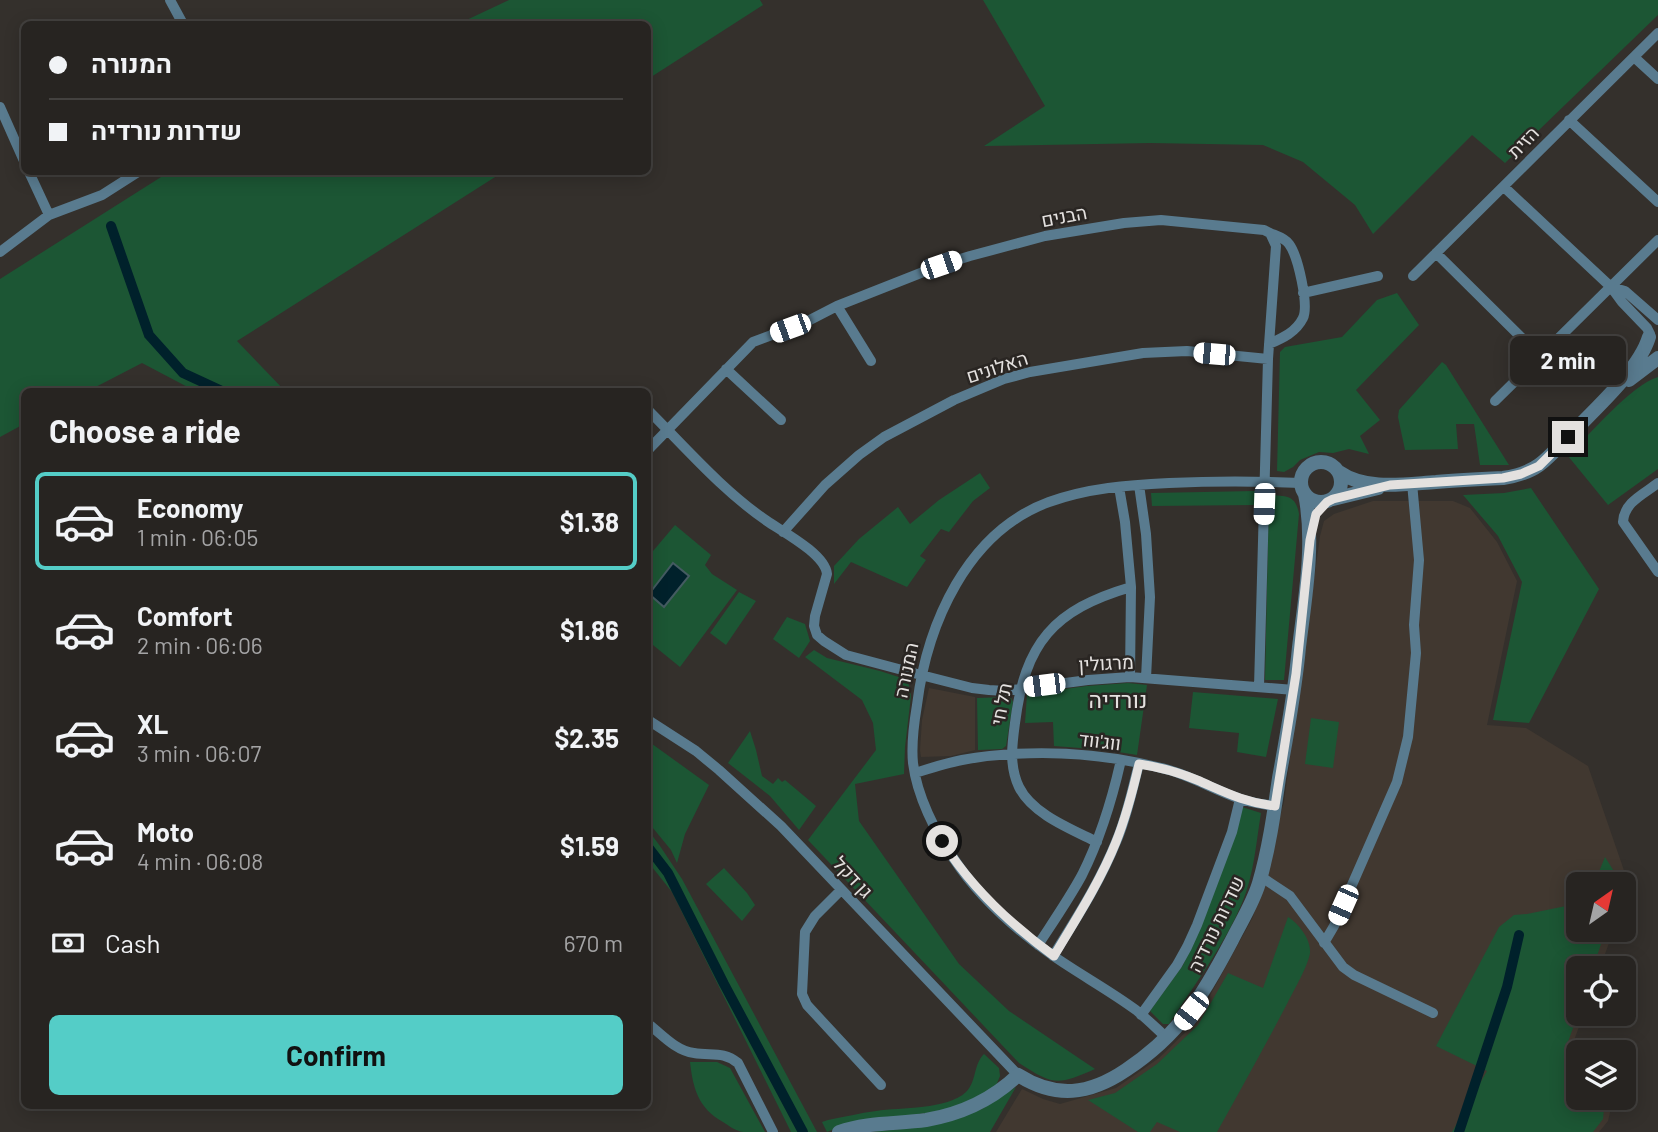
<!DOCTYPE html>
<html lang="en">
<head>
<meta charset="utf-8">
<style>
  :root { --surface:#272421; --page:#2f2c2a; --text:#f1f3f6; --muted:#a4a4a5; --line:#43413f; --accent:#54cdc7 }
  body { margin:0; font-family:Barlow,Heebo,sans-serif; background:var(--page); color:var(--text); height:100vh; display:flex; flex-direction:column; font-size:26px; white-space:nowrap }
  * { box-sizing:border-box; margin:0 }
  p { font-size:23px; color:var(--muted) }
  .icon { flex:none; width:38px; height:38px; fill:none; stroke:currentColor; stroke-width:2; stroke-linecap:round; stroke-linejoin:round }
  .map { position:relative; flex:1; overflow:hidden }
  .details { position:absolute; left:21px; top:388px; width:630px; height:721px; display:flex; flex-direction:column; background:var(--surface); border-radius:10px; box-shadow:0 4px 18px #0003,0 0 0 2px var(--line) }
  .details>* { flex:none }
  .guide { position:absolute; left:21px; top:21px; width:630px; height:154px; border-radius:10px; box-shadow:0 4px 18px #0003,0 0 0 2px var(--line); display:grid; align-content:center; height:154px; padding:0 28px; background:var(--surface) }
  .needle { width:46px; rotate:34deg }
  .tools { position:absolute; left:1566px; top:872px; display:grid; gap:14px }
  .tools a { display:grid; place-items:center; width:70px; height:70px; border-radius:10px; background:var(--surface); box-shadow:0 4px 18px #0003,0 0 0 2px var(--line); font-size:35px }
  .end { position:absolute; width:32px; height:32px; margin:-16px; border:9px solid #e4e1df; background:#111; box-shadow:0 0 0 4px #111 }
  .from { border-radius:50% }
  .bubble { position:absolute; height:49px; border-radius:10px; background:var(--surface); box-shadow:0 4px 18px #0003,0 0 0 2px var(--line); font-size:23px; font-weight:700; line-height:49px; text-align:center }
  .car { position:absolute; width:21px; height:42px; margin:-21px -10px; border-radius:9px; box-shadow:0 0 5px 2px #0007; background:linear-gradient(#fff 24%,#345 0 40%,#fff 0 76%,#345 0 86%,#fff 0) }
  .guide b { display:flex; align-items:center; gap:24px; height:66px; font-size:26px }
  .guide b+b { border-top:2px solid var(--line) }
  .guide i { width:18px; height:18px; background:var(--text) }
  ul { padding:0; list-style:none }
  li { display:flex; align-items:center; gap:21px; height:98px; margin:0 14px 10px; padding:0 14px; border:4px solid transparent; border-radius:10px }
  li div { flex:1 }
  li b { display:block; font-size:26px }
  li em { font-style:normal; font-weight:700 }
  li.selected { border-color:var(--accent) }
  li>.icon { width:63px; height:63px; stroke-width:1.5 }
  h2 { padding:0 28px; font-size:32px; line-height:84px }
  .pay { display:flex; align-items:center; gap:18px; height:77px; padding:0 28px; font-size:26px }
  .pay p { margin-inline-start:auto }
  .primary-button { display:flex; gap:14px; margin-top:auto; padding:14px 28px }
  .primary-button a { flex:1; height:80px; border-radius:10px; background:var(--accent); color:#111; font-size:28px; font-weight:700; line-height:80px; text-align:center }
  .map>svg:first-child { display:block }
  .built { fill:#413830 }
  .green { fill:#1c5634 }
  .water { fill:#00212b; stroke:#445b61; stroke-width:2 }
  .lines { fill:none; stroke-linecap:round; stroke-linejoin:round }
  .canal { stroke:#00212b; stroke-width:10 }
  .minor { stroke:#597b8f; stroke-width:10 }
  .tertiary { stroke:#597b8f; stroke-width:14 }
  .route { stroke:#e4e1df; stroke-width:9 }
  .labels { text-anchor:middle; stroke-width:5; stroke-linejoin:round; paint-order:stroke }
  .street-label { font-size:19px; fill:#e4e1df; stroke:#2a2623 }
  .quarter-label { font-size:23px; fill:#e4e1df; stroke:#2a2623 }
</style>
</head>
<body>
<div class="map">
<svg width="1658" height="1132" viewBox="0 0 1658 1132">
  <rect width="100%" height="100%" fill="#34302c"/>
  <path class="built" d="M1373 501H1453L1470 508 1497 542 1517 581 1487 725 1526 728 1588 766 1629 885 1624 900V884H1578V929H1614L1600 968H1578V1013H1584L1572 1046 1575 1067 1578 1071V1097H1602L1611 1108 1608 1121 1599 1132H996L1022 1089 1043 1099 1060 1104 1116 1088 1159 1058 1195 1023 1253 917 1284 802 1320 536 1324 521 1334 514Z
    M929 688 975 697V750L951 756 921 757 920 750 922 720Z"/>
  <path class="green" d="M509 0H760L763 5 648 79V24H458Z
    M983 0H1658V15L1505 163 1472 135 1373 234 1355 205 1303 162 1263 145 1150 143 984 146 1045 106Z
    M169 172H503L237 341 286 392H197L142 363 86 392H24V424L0 437V279Z
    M1397 293 1419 325 1356 390 1380 420 1360 436 1369 454 1349 449 1333 453 1319 452 1300 460 1293 467 1284 472 1277 471 1280 352 1285 347 1342 337 1377 300Z
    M1442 362 1446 365 1509 465H1480L1474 424H1456L1458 449 1405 450 1398 417 1399 410Z
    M1658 377V469L1608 505 1568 456C1589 435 1631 385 1658 377Z
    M980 473 990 488 973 501 949 532 941 529 920 556 926 560 907 587 851 562 834 584V566L859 539 898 507 910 524 939 500Z
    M1531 488 1599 589 1529 723 1493 720 1522 582 1498 536 1463 495 1504 493Z
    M1255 491V505L1152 506 1151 493Z
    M1269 495C1286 496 1296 495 1299 514L1284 680H1265Z
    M675 525 711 555 705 565 712 574 737 590 680 667 648 641V557Z
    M739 592 756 601 726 645 710 633Z
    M787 617 805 624 810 641 799 658 773 639Z
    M814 650 827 658 880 671 908 680 911 696 905 747 904 774 855 784 859 821 959 964 1009 1011 1095 1069C1057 1086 1053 1085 1019 1063L808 840 876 750 873 723 862 700 805 657Z
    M1128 683 1147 685 1137 755 1106 750 1054 746 1053 722 1025 723 1027 694 1087 686Z
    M1193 692 1278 699 1266 757 1237 752 1239 733 1189 728Z
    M1007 697 1011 698 1013 702 1006 746 1002 749 978 750 977 698Z
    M1311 718 1339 722 1333 768 1305 764Z
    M750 731 756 750 762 776 773 784 778 778 782 782 785 780 816 806 799 830 770 796 728 763Z
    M648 741 709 785 685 834 677 863 671 850 648 822Z
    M1242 807 1261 813C1256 843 1254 875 1242 903 1224 946 1194 985 1169 1024H1163L1150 1011 1183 965 1196 937Z
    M648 830 660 846 682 879 817 1132H791L672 892 648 862Z
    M1605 857 1622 884H1592L1598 874Z
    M724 868 747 893 755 905 742 921 706 884Z
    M1578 897V929H1606L1593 968H1578C1578 981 1580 994 1578 1007 1576 1036 1553 1050 1578 1080V1097H1594L1604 1109 1603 1119 1593 1132H1452L1487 1071 1436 1046 1499 927 1514 915 1527 914 1566 906Z
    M1288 917C1299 924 1311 939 1310 953 1308 966 1294 990 1288 1002 1265 1046 1241 1089 1217 1132H1180L1157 1122 1150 1132H1138L1088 1100 1115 1093 1157 1064 1198 1025 1228 973 1263 988Z
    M984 1054 999 1068 1000 1076 995 1088 960 1106 933 1112 847 1124 827 1132 822 1122 828 1120C844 1117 860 1113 876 1111 901 1107 947 1110 966 1092 977 1081 973 1065 984 1054Z
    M690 1062H717L730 1068 765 1132C758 1132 749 1132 743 1132 736 1131 729 1126 723 1122 698 1108 693 1088 690 1062Z
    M1016 1087 990 1132H870L930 1126 982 1109Z"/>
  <path class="water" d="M673 563 689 576 664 607 649 594Z"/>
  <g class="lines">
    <path class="canal" d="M111 226 149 335 183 373 224 392
      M648 847 668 873 724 984 803 1132
      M1459 1132 1507 987 1519 935"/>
    <path class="minor" d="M170 0 183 24
      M1634 57 1658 79
      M0 107 24 161
      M1569 120 1658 202
      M29 172 49 215
      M1504 187 1611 287 1622 302 1647 328 1650 334
      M0 252 49 215 102 195 138 172
      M1436 253 1540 356
      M1413 276 1658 33
      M1611 287 1625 291 1658 320
      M1303 293 1378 276
      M837 306 871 361
      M1269 344C1283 338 1296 332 1303 318 1309 305 1298 256 1289 244 1285 238 1277 236 1270 233
      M726 369 781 420
      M1495 401 1658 240
      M648 410C686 448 723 491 767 521 783 532 825 554 827 574L815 616 814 626 817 635 824 641 846 655 921 675 972 688 989 690 1005 691 1088 680 1130 677 1294 690
      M648 450 753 342 804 323 837 306 941 265 970 256 1045 236 1124 223 1161 220 1264 230 1270 233 1276 246 1268 359 1259 687
      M1658 483C1644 494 1624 502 1623 522L1658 572
      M1139 485 1146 534 1150 597 1146 678
      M1119 487 1125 522 1131 587 1130 677
      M783 532 825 485 859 455 884 437 954 400 1004 379 1030 372 1143 353 1187 351 1268 359
      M648 720 696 751 719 770 781 826 1018 1075
      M915 773C931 768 946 763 962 760 1030 748 1102 752 1169 770 1193 777 1215 790 1238 798 1250 803 1262 804 1275 806
      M1097 842C1071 829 1032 814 1019 787 1009 766 1012 745 1015 723 1025 643 1053 610 1131 587
      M1260 876 1290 896 1343 967 1354 975 1433 1013
      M841 890 815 916 805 932 802 994 807 1005 881 1085
      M1324 943 1334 926 1397 782 1408 737 1416 653 1414 625 1419 560 1412 483
      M1038 945C1053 922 1069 899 1082 875 1100 839 1112 800 1121 760
      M1053 956C1076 919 1100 882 1116 842 1127 817 1132 790 1139 764
      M1141 1015 1177 965 1187 947 1197 925 1232 832 1240 799
      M651 1026C663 1036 677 1051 694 1053 712 1056 723 1051 738 1063L773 1132
      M1167 1038C1157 1029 1147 1019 1136 1010 1109 990 1079 974 1052 955 1015 929 979 897 954 859 935 832 917 796 913 763 911 743 914 723 917 705 927 624 967 532 1049 502 1088 488 1128 485 1169 483 1213 481 1257 481 1301 483"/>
    <path class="tertiary" d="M1629 380 1658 358
      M1301 482a20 20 0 1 1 40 0a20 20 0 1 1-40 0Z
      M1339 472C1366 491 1405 484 1436 482 1458 480 1480 479 1503 478 1516 476 1528 473 1539 465 1550 457 1560 445 1570 435 1595 409 1639 370 1649 337
      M1333 499 1378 488
      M839 1132C867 1122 897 1124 926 1120 961 1114 992 1100 1018 1075 1056 1099 1089 1095 1126 1070 1180 1034 1202 997 1232 940 1241 922 1253 903 1259 883 1269 849 1274 813 1279 778 1287 735 1295 691 1299 647 1305 598 1315 543 1305 494"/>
  </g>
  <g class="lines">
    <path class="route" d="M942 841C971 888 1010 924 1054 956 1076 919 1100 882 1116 842 1126 817 1133 790 1139 764 1159 767 1178 772 1197 780 1225 792 1243 802 1275 806L1296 674 1310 540 1316 514 1327 502 1333 499 1390 485 1503 478 1521 474 1539 466 1568 437"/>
  </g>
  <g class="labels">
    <g class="street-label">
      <text transform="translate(1523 142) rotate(-46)" y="7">הזית</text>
      <text transform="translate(1064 216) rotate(-11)" y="7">הבנים</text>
      <text transform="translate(997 367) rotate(-18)" y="7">האלונים</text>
      <text transform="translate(1106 663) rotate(-3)" y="7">מרגולין</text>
      <text transform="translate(906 670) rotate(-78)" y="7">המנורה</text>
      <text transform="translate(1001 704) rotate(-79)" y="7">תל חי</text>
      <text transform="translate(1100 741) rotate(7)" y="7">ווג'ווד</text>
      <text transform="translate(853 877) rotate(47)" y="7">גן דקל</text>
      <text transform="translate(1216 924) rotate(-64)" y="7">שדרות נורדיה</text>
    </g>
    <g class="quarter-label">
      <text x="1118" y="708">נורדיה</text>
    </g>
  </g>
</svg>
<div class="tools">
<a><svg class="needle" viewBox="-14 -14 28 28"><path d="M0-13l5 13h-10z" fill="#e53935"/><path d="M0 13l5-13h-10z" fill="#a4a4a5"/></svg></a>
<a><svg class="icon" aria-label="locate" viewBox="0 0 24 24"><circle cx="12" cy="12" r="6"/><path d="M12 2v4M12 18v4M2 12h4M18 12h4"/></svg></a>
<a><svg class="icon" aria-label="layers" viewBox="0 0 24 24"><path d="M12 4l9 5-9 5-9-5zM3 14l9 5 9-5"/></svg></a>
</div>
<i class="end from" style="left:942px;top:841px"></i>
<i class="end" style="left:1568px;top:437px"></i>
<div class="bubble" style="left:1510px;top:336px;width:116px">2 min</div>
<i class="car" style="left:941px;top:265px;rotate:71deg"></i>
<i class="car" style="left:790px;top:328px;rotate:250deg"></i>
<i class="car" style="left:1214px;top:354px;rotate:275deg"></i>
<i class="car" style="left:1264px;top:504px;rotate:182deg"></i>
<i class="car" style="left:1044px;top:685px;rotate:263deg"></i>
<i class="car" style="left:1343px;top:905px;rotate:204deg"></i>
<i class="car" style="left:1191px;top:1011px;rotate:218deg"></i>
<div class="guide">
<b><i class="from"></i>המנורה</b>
<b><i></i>שדרות נורדיה</b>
</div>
<section class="details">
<h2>Choose a ride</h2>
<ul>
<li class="selected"><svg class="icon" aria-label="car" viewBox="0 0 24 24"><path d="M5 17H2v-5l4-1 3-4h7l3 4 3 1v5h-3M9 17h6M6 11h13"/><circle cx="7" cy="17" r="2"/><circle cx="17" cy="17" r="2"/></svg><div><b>Economy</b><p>1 min · 06:05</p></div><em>$1.38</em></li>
<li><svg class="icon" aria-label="car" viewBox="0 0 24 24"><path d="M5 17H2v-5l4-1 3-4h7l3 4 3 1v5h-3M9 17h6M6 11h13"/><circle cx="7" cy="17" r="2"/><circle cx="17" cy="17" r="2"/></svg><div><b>Comfort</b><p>2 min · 06:06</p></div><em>$1.86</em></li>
<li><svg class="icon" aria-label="car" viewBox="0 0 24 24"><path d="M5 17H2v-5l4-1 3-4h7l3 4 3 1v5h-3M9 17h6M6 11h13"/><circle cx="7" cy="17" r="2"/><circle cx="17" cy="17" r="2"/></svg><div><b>XL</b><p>3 min · 06:07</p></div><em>$2.35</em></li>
<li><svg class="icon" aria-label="car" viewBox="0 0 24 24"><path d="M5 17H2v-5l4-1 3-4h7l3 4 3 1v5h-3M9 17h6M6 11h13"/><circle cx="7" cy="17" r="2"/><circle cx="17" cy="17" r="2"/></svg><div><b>Moto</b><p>4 min · 06:08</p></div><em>$1.59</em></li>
</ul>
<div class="pay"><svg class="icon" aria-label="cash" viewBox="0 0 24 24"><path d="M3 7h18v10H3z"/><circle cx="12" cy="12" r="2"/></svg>Cash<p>670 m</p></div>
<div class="primary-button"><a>Confirm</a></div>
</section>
</div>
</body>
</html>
